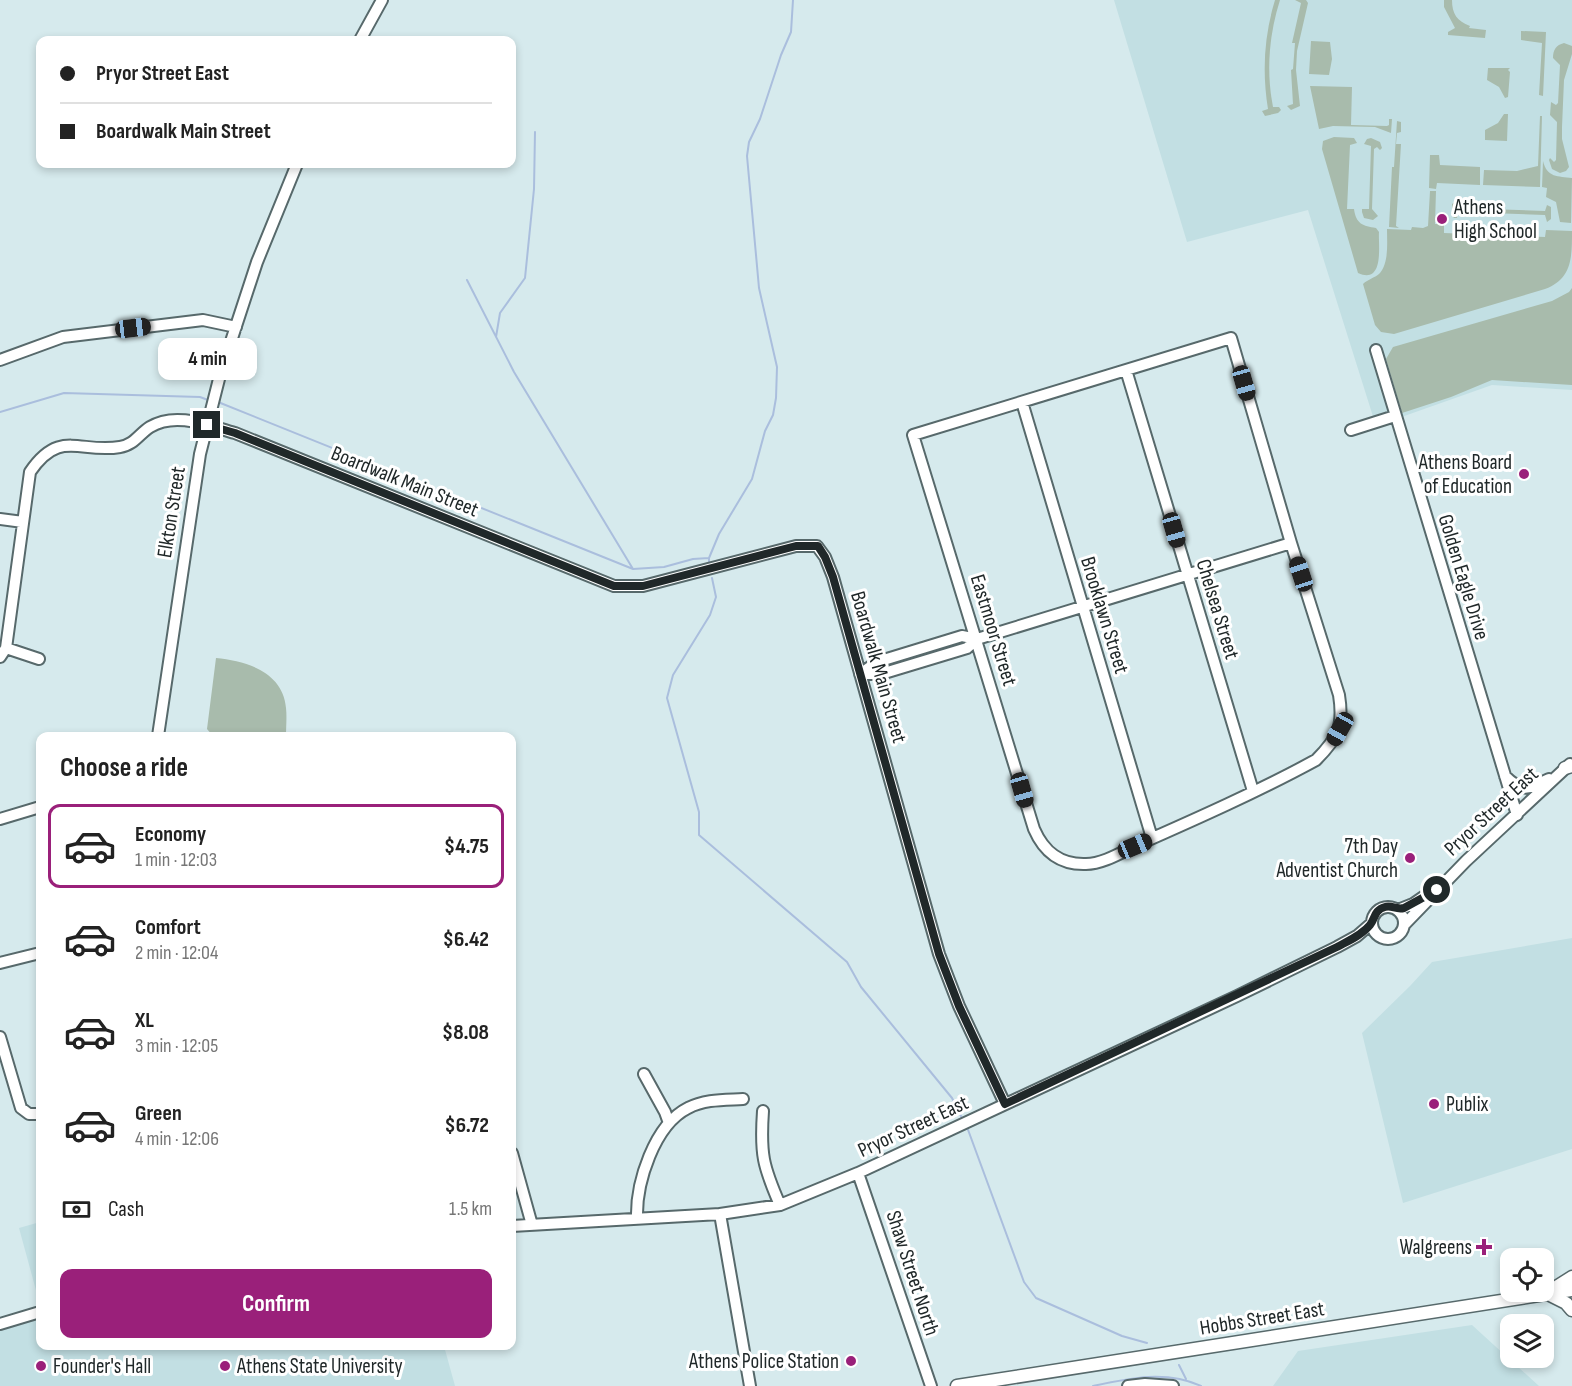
<!DOCTYPE html>
<html lang="en">
<head>
<meta charset="utf-8">
<style>
  :root { --surface:#fff; --page:#f2f2f2; --text:#222; --muted:#767676; --line:#e0e0e0; --accent:#9a207a }
  body { margin:0; font-family:"Sofia Sans Condensed",sans-serif; background:var(--page); color:var(--text); height:100vh; display:flex; flex-direction:column; font-size:22px; white-space:nowrap }
  * { box-sizing:border-box; margin:0 }
  p { font-size:20px; color:var(--muted) }
  .icon { flex:none; width:33px; height:33px; fill:none; stroke:currentColor; stroke-width:2; stroke-linecap:round; stroke-linejoin:round }
  .map { position:relative; flex:1; overflow:hidden }
  .panel { position:absolute; left:36px; top:732px; width:480px; height:618px; display:flex; flex-direction:column; background:var(--surface); border-radius:12px; box-shadow:0 3px 9px #0003 }
  .panel>* { flex:none }
  .hud { position:absolute; left:36px; top:36px; width:480px; height:132px; border-radius:12px; box-shadow:0 3px 9px #0003; display:grid; align-content:center; height:132px; padding:0 24px; background:var(--surface) }
  .fabs { position:absolute; left:1500px; top:1248px; display:grid; gap:12px }
  .fabs a { display:grid; place-items:center; width:54px; height:54px; border-radius:12px; background:var(--surface); box-shadow:0 3px 9px #0003; font-size:30px }
  .end { position:absolute; width:27px; height:27px; margin:-14px; border:8px solid #202829; background:#fff; box-shadow:0 0 0 3px #fff }
  .from { border-radius:50% }
  .bubble { position:absolute; height:42px; border-radius:12px; background:var(--surface); box-shadow:0 3px 9px #0003; font-size:20px; font-weight:700; line-height:42px; text-align:center }
  .car { position:absolute; width:18px; height:36px; margin:-18px -9px; border-radius:8px; box-shadow:0 0 4px 2px #0007; background:linear-gradient(#222 24%,#8ab4d8 0 40%,#222 0 76%,#8ab4d8 0 86%,#222 0) }
  .hud b { display:flex; align-items:center; gap:21px; height:57px; font-size:22px }
  .hud b+b { border-top:2px solid var(--line) }
  .hud i { width:15px; height:15px; background:var(--text) }
  ul { padding:0; list-style:none }
  li { display:flex; align-items:center; gap:18px; height:84px; margin:0 12px 9px; padding:0 12px; border:3px solid transparent; border-radius:12px }
  li div { flex:1 }
  li b { display:block; font-size:22px }
  li em { font-style:normal; font-weight:700 }
  li.on { border-color:var(--accent) }
  li>.icon { width:54px; height:54px; stroke-width:1.5 }
  h2 { padding:0 24px; font-size:27px; line-height:72px }
  .pay { display:flex; align-items:center; gap:15px; height:66px; padding:0 24px; font-size:22px }
  .pay p { margin-inline-start:auto }
  .action { display:flex; gap:12px; margin-top:auto; padding:12px 24px }
  .action a { flex:1; height:69px; border-radius:12px; background:var(--accent); color:#fff; font-size:24px; font-weight:700; line-height:69px; text-align:center }
  .map>svg:first-child { display:block }
  .built { fill:#c2dfe3 }
  .green { fill:#a8bbac }
  .lines { fill:none; stroke-linecap:round; stroke-linejoin:round }
  .stream { stroke:#aabedd; stroke-width:2 }
  .minor-casing { stroke:#57696b; stroke-width:14 }
  .major-casing { stroke:#57696b; stroke-width:15 }
  .minor { stroke:#fff; stroke-width:10 }
  .major { stroke:#fff; stroke-width:12 }
  .route { stroke:#202829; stroke-width:8 }
  .poi-dot { fill:#9a207a; stroke:#fff; stroke-width:2 }
  .labels { text-anchor:middle; stroke-width:6; stroke-linejoin:round; paint-order:stroke }
  .poi-label { font-size:21px; fill:#202829; stroke:#fff; text-anchor:start }
  .street-label { font-size:21px; fill:#202829; stroke:#fff }
</style>
</head>
<body>
<div class="map">
<svg width="1572" height="1386" viewBox="0 0 1572 1386">
  <rect width="100%" height="100%" fill="#d6eaed"/>
  <path class="built" d="M1114 0H1572V390L1492 385 1376 426 1308 210 1187 242Z
    M1572 938V1149L1403 1203 1362 1033 1410 986 1432 962Z
    M40 1222V1305L19 1228Z
    M40 1316V1346H444L455 1386H0V1328Z
    M1472 1325 1539 1386H1273L1298 1351Z"/>
  <path class="green" d="M1275 0H1280C1269 35 1266 71 1273 107H1279L1281 110 1278 113 1265 116 1262 111 1268 109C1262 72 1264 36 1275 0Z
    M1295 0H1306L1308 3 1297 51 1296 70 1300 106 1291 110 1287 106 1293 104 1291 70 1293 69 1295 43H1292L1301 3Z
    M1444 0H1452C1452 14 1457 21 1470 26L1469 28 1486 30 1485 38 1448 35V32L1455 28 1444 7Z
    M1521 31 1546 32 1543 96 1539 95 1542 43 1521 40Z
    M1311 41 1330 42 1332 59 1329 75 1309 74Z
    M1564 43 1572 46V54L1564 80 1562 127V139L1569 167 1566 171 1560 173 1552 169 1549 160 1550 158 1554 162 1556 160 1557 122 1550 115 1551 102 1556 105 1558 103 1560 65 1553 58C1553 50 1556 45 1564 43Z
    M1488 68H1510L1508 70 1510 72 1508 97 1505 98 1499 87 1487 80Z
    M1310 86 1352 87 1351 125 1387 126 1389 125V119H1392L1391 133 1375 127 1333 126 1319 129Z
    M1504 114H1508L1507 141 1485 140V130L1498 123Z
    M1540 116H1542L1540 187 1483 185 1484 170 1517 171 1538 166Z
    M1397 121 1401 122V132L1397 133 1396 144H1401L1396 226 1399 228 1389 227 1392 167H1394Z
    M1334 137 1354 138 1357 143 1350 145 1347 209H1354C1356 224 1363 226 1376 228L1379 232C1378 244 1385 285 1358 273L1322 149 1323 141Z
    M1371 138 1380 142 1382 148 1380 150 1377 147 1374 149 1372 209 1378 216 1373 220 1364 218 1362 212V209H1369L1371 146 1364 144 1367 139Z
    M1430 155H1439L1440 165 1480 167V185L1437 183 1436 189 1429 188Z
    M1543 161C1547 178 1558 176 1572 178L1571 223 1560 222 1556 202 1546 197 1547 188 1542 187Z
    M1430 191H1436L1435 224H1444V233L1545 237 1546 230 1572 231C1572 258 1572 279 1545 289L1394 334 1381 332 1375 325 1363 284C1368 279 1375 278 1380 273 1389 262 1387 243 1387 229L1411 230 1412 227 1423 228 1428 226Z
    M1456 201 1458 208 1545 211 1547 205 1551 207V219L1547 222 1545 215 1458 212 1457 218H1454L1452 215V204Z
    M1572 288V385L1492 380 1451 397 1402 413 1386 359 1393 347 1552 301 1569 292Z
    M216 658C247 661 283 672 286 708 287 717 286 727 286 736H213L207 729Z"/>
  <g class="lines">
    <path class="stream" d="M467 280 514 372 633 569
      M496 337 500 313 525 278 534 189 535 132
      M218 402 633 569 664 567 693 559 709 558
      M0 412 64 393 200 397 208 400
      M709 563V558L719 534 752 479 765 431 773 415 776 398 777 367 759 288 747 156 749 142 760 119 781 55 791 32 793 0
      M712 578 716 597 710 615 673 675 667 698 699 812V835L847 962 861 987 952 1098 962 1118
      M967 1127 1024 1282 1036 1298 1122 1336 1147 1343
      M1179 1365 1186 1379
      M1093 1386C1130 1378 1166 1370 1201 1386"/>
    <defs>
      <path id="minor" d="M360 40 382 0
        M1231 338 1291 543 1339 695C1344 726 1338 738 1316 760 1259 791 1196 819 1137 845 1122 852 1103 864 1086 864 1060 865 1044 852 1034 829L913 435Z
        M1376 350 1517 815
        M0 360 63 337 203 320 236 327
        M1126 370 1253 791
        M1022 402 1152 838
        M1351 430 1395 416
        M0 519 23 522
        M6 648 39 659
        M0 657 6 648 30 472C60 428 80 454 120 447 134 445 139 434 150 427 176 411 209 426 235 433L614 586H643L796 546H817L825 557 833 577 939 954 959 1006 1005 1104
        M860 674H881L967 648 977 639 1291 543
        M860 674 877 662 962 636 977 639
        M158 736 200 454 220 375 257 262 297 164
        M1505 776C1522 793 1529 789 1549 779
        M0 819 40 807
        M1372 923a16 16 0 1 1 32 0a16 16 0 1 1-32 0Z
        M1398 910 1413 904 1426 895
        M1404 925 1466 861 1570 764
        M0 963 40 953
        M0 1037 21 1108 29 1114H40
        M644 1074 665 1112 669 1123
        M763 1111C760 1154 763 1166 780 1205
        M512 1153 532 1225
        M858 1173 931 1386
        M720 1214 750 1386
        M637 1218C636 1183 654 1125 688 1108 705 1099 724 1100 743 1099
        M512 1226 720 1214 780 1205 858 1173 1237 996 1337 947 1357 936 1372 923
        M0 1324 40 1312
        M1128 1386 1145 1384 1173 1386"/>
      <path id="major" d="M1565 768 1572 766
        M1553 1289 1572 1277
        M1546 1293 1566 1303 1572 1310
        M957 1386 1572 1290"/>
    </defs>
    <use href="#minor" class="minor-casing"/>
    <use href="#major" class="major-casing"/>
    <use href="#minor" class="minor"/>
    <use href="#major" class="major"/>
  </g>
  <g class="lines">
    <path class="route" d="M207 425 235 433 614 586H643L796 546H818L825 557 833 577 939 954 959 1006 1005 1104 1337 947C1348 941 1362 935 1370 925 1375 919 1374 910 1385 907 1392 905 1396 910 1404 908L1437 890"/>
  </g>
  <g class="poi-dot">
    <circle cx="1442" cy="219" r="6"/>
    <circle cx="1524" cy="474" r="6"/>
    <circle cx="1410" cy="858" r="6"/>
    <circle cx="1434" cy="1104" r="6"/>
    <path d="M1481 1238h6v6h6v6h-6v6h-6v-6h-6v-6h6z"/>
    <circle cx="851" cy="1361" r="6"/>
    <circle cx="41" cy="1366" r="6"/>
    <circle cx="225" cy="1366" r="6"/>
  </g>
  <g class="labels">
    <g class="poi-label">
      <text x="1454" y="214">Athens<tspan x="1454" dy="24">High School</tspan></text>
      <text x="1512" y="469" text-anchor="end">Athens Board<tspan x="1512" dy="24">of Education</tspan></text>
      <text x="1398" y="853" text-anchor="end">7th Day<tspan x="1398" dy="24">Adventist Church</tspan></text>
      <text x="1446" y="1111">Publix</text>
      <text x="1472" y="1254" text-anchor="end">Walgreens</text>
      <text x="839" y="1368" text-anchor="end">Athens Police Station</text>
      <text x="53" y="1373">Founder's Hall</text>
      <text x="237" y="1373">Athens State University</text>
    </g>
    <g class="street-label">
      <text transform="translate(405 481) rotate(22)" y="7">Boardwalk Main Street</text>
      <text transform="translate(171 512) rotate(-81)" y="7">Elkton Street</text>
      <text transform="translate(1464 577) rotate(73)" y="7">Golden Eagle Drive</text>
      <text transform="translate(1218 609) rotate(73)" y="7">Chelsea Street</text>
      <text transform="translate(1105 615) rotate(73)" y="7">Brooklawn Street</text>
      <text transform="translate(994 630) rotate(73)" y="7">Eastmoor Street</text>
      <text transform="translate(879 667) rotate(74)" y="7">Boardwalk Main Street</text>
      <text transform="translate(1491 811) rotate(-43)" y="7">Pryor Street East</text>
      <text transform="translate(913 1126) rotate(-25)" y="7">Pryor Street East</text>
      <text transform="translate(913 1273) rotate(72)" y="7">Shaw Street North</text>
      <text transform="translate(1262 1318) rotate(-9)" y="7">Hobbs Street East</text>
    </g>
  </g>
</svg>
<div class="fabs">
<a><svg class="icon" aria-label="locate" viewBox="0 0 24 24"><circle cx="12" cy="12" r="6"/><path d="M12 2v4M12 18v4M2 12h4M18 12h4"/></svg></a>
<a><svg class="icon" aria-label="layers" viewBox="0 0 24 24"><path d="M12 4l9 5-9 5-9-5zM3 14l9 5 9-5"/></svg></a>
</div>
<i class="end from" style="left:1437px;top:890px"></i>
<i class="end" style="left:207px;top:425px"></i>
<div class="bubble" style="left:158px;top:338px;width:99px">4 min</div>
<i class="car" style="left:133px;top:328px;rotate:83deg"></i>
<i class="car" style="left:1244px;top:383px;rotate:164deg"></i>
<i class="car" style="left:1174px;top:530px;rotate:164deg"></i>
<i class="car" style="left:1301px;top:574px;rotate:342deg"></i>
<i class="car" style="left:1340px;top:729px;rotate:209deg"></i>
<i class="car" style="left:1022px;top:790px;rotate:164deg"></i>
<i class="car" style="left:1135px;top:846px;rotate:67deg"></i>
<div class="hud">
<b><i class="from"></i>Pryor Street East</b>
<b><i></i>Boardwalk Main Street</b>
</div>
<section class="panel">
<h2>Choose a ride</h2>
<ul>
<li class="on"><svg class="icon" aria-label="car" viewBox="0 0 24 24"><path d="M5 17H2v-5l4-1 3-4h7l3 4 3 1v5h-3M9 17h6M6 11h13"/><circle cx="7" cy="17" r="2"/><circle cx="17" cy="17" r="2"/></svg><div><b>Economy</b><p>1 min · 12:03</p></div><em>$4.75</em></li>
<li><svg class="icon" aria-label="car" viewBox="0 0 24 24"><path d="M5 17H2v-5l4-1 3-4h7l3 4 3 1v5h-3M9 17h6M6 11h13"/><circle cx="7" cy="17" r="2"/><circle cx="17" cy="17" r="2"/></svg><div><b>Comfort</b><p>2 min · 12:04</p></div><em>$6.42</em></li>
<li><svg class="icon" aria-label="car" viewBox="0 0 24 24"><path d="M5 17H2v-5l4-1 3-4h7l3 4 3 1v5h-3M9 17h6M6 11h13"/><circle cx="7" cy="17" r="2"/><circle cx="17" cy="17" r="2"/></svg><div><b>XL</b><p>3 min · 12:05</p></div><em>$8.08</em></li>
<li><svg class="icon" aria-label="car" viewBox="0 0 24 24"><path d="M5 17H2v-5l4-1 3-4h7l3 4 3 1v5h-3M9 17h6M6 11h13"/><circle cx="7" cy="17" r="2"/><circle cx="17" cy="17" r="2"/></svg><div><b>Green</b><p>4 min · 12:06</p></div><em>$6.72</em></li>
</ul>
<div class="pay"><svg class="icon" aria-label="cash" viewBox="0 0 24 24"><path d="M3 7h18v10H3z"/><circle cx="12" cy="12" r="2"/></svg>Cash<p>1.5 km</p></div>
<div class="action"><a>Confirm</a></div>
</section>
</div>
</body>
</html>
